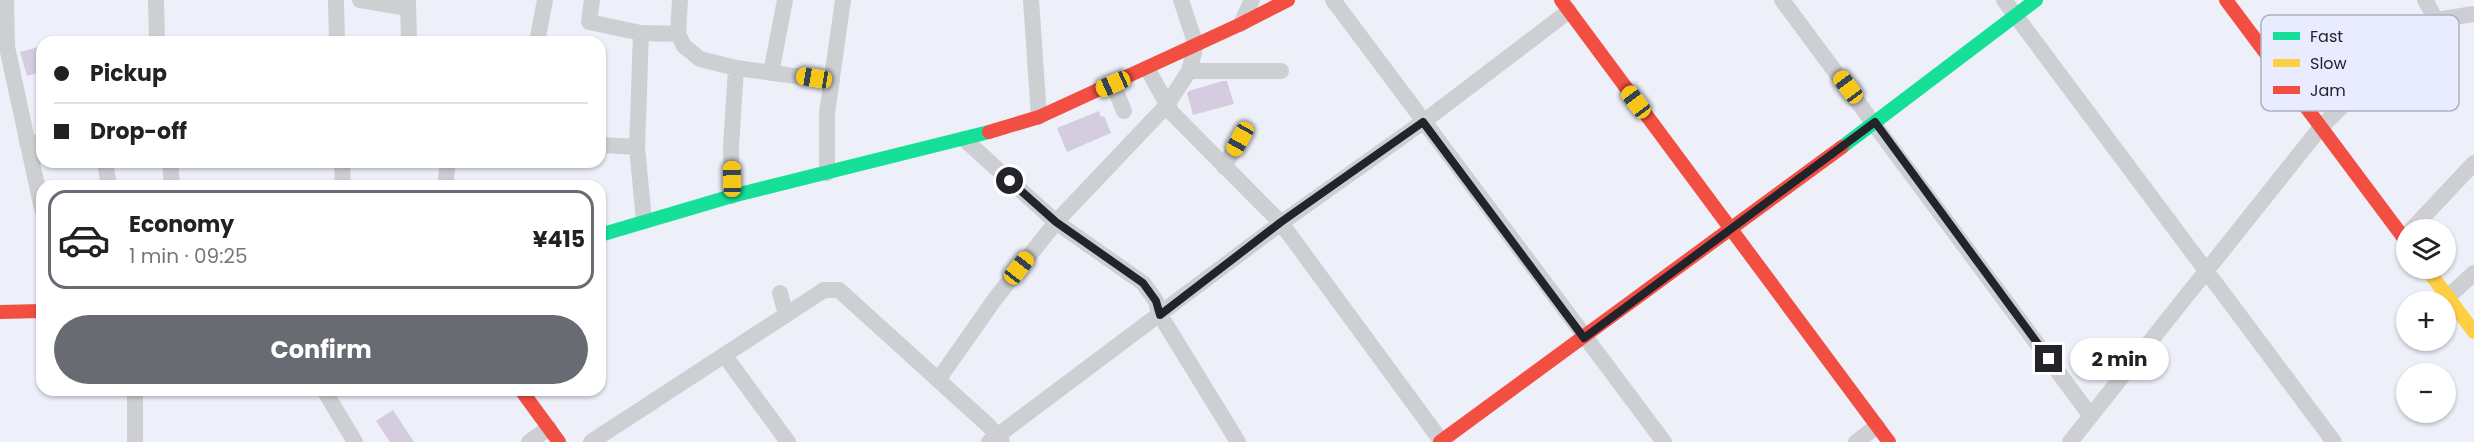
<!DOCTYPE html>
<html lang="en">
<head>
<meta charset="utf-8">
<style>
  :root { --surface:#fff; --page:#f2f2f2; --text:#222; --muted:#767676; --line:#e0e0e0; --accent:#696b73 }
  body { margin:0; font-family:Poppins,sans-serif; background:var(--page); color:var(--text); height:100vh; display:flex; flex-direction:column; font-size:22px; white-space:nowrap }
  * { box-sizing:border-box; margin:0 }
  p { font-size:20px; color:var(--muted) }
  .icon { flex:none; width:33px; height:33px; fill:none; stroke:currentColor; stroke-width:2; stroke-linecap:round; stroke-linejoin:round }
  .map { position:relative; flex:1; overflow:hidden }
  .side { position:absolute; left:36px; top:180px; width:570px; height:216px; display:flex; flex-direction:column; background:var(--surface); border-radius:18px; box-shadow:0 2px 4px #0004 }
  .side>* { flex:none }
  .guide { position:absolute; left:36px; top:36px; width:570px; height:132px; border-radius:18px; box-shadow:0 2px 4px #0004; display:grid; align-content:center; height:132px; padding:0 18px; background:var(--surface) }
  .tools { position:absolute; left:2396px; top:219px; display:grid; gap:12px }
  .tools a { display:grid; place-items:center; width:60px; height:60px; border-radius:50%; background:var(--surface); box-shadow:0 2px 4px #0004; font-size:30px }
  .end { position:absolute; width:27px; height:27px; margin:-14px; border:8px solid #22232b; background:#fff; box-shadow:0 0 0 3px #fff }
  .from { border-radius:50% }
  .bubble { position:absolute; height:42px; border-radius:21px; background:var(--surface); box-shadow:0 2px 4px #0004; font-size:20px; font-weight:700; line-height:42px; text-align:center }
  .car { position:absolute; width:18px; height:36px; margin:-18px -9px; border-radius:8px; box-shadow:0 0 4px 2px #0007; background:linear-gradient(#f5c518 24%,#345 0 40%,#f5c518 0 76%,#345 0 86%,#f5c518 0) }
  .guide b { display:flex; align-items:center; gap:21px; height:57px; font-size:22px }
  .guide b+b { border-top:2px solid var(--line) }
  .guide i { width:15px; height:15px; background:var(--text) }
  ul { padding:10px 0 0; list-style:none }
  li { display:flex; align-items:center; gap:18px; height:99px; margin:0 12px 9px; padding:0 6px; border:3px solid transparent; border-radius:18px }
  li div { flex:1 }
  li b { display:block; font-size:22px }
  li em { font-style:normal; font-weight:700 }
  li.on { border-color:var(--accent) }
  li>.icon { width:54px; height:54px; stroke-width:1.5 }
  .action { display:flex; gap:12px; margin-top:auto; padding:12px 18px }
  .action a { flex:1; height:69px; border-radius:36px; background:var(--accent); color:#fff; font-size:24px; font-weight:700; line-height:69px; text-align:center }
  .map>svg:first-child { display:block }
  .building { fill:#d5ccdf }
  .lines { fill:none; stroke-linecap:round; stroke-linejoin:round }
  .street { stroke:#cecfd2; stroke-width:16 }
  .fast { stroke:#16e098; stroke-width:14 }
  .slow { stroke:#ffcf43; stroke-width:14 }
  .jam { stroke:#f24e42; stroke-width:14 }
  .route { stroke:#22232b; stroke-width:8 }
  .key { fill:#e9ecfe; stroke:#adb0bf; stroke-width:1.5 }
  .key-label { font-size:16px; fill:#22232b }
</style>
</head>
<body>
<div class="map">
<svg width="2474" height="442" viewBox="0 0 2474 442">
  <rect width="100%" height="100%" fill="#eef0f9"/>
  <path class="building" d="M42 46V72L27 76 20 52Z
    M1222 81H1227L1234 104 1193 115 1187 93 1189 91Z
    M1099 111 1101 117 1104 116 1111 133 1067 152 1057 128Z
    M393 410 414 442H390L376 421Z"/>
  <g class="lines">
    <path class="street" d="M6 0 7 47 42 209
      M156 0 157 42
      M336 0 337 42
      M360 0 408 8
      M408 0 409 42
      M592 0 589 22 641 33 678 34
      M680 0 678 34 684 46 700 59 736 68 832 81
      M1031 0 1039 117
      M1333 0 1664 442
      M1782 0 2090 415
      M2004 0 2334 442
      M2425 0 2436 20
      M1241 24 1252 0
      M641 33 637 147 644 221
      M537 42 545 0
      M1147 68 1172 113 1281 223 1442 442
      M1189 71H1281
      M771 73 785 0
      M1113 84 1124 111
      M964 139 1056 222 1143 283 1156 301 1160 315 1238 442
      M27 143 42 142
      M600 145 637 147
      M105 162 109 186
      M170 162 172 186
      M342 162 343 186
      M1224 167 1240 139
      M827 173V113L843 0
      M445 186 448 162
      M732 196 731 146 736 68
      M2411 230 2474 163
      M780 293 786 315
      M2448 297 2474 273
      M725 356 788 442
      M938 380 995 299 1056 222 1167 105 1189 71 1196 45 1181 0
      M135 390V442
      M324 390 355 442
      M529 442 549 428
      M591 442 824 290H839L989 426 1002 442
      M989 442 1281 223 1423 122 1569 11
      M1856 442 1877 426
      M2070 442 2321 127 2388 61 2436 20 2474 14"/>
    <path class="fast" d="M1842 147 2036 0
      M600 235 732 196 989 132"/>
    <path class="slow" d="M2426 268 2474 332"/>
    <path class="jam" d="M1561 0 1889 442
      M2226 0 2406 241
      M989 132 1039 117 1241 24 1288 0
      M0 312 42 311
      M521 390 559 442
      M1440 442 1842 147"/>
  </g>
  <g class="lines">
    <path class="route" d="M1010 181 1056 222 1143 283 1156 301 1160 315 1281 222 1423 122 1584 338 1875 122 2049 359"/>
  </g>
  <rect x="2261" y="15" width="198" height="96" rx="9" class="key"/>
  <rect x="2273" y="32" width="27" height="8" fill="#16e098"/>
  <rect x="2273" y="59" width="27" height="8" fill="#ffcf43"/>
  <rect x="2273" y="86" width="27" height="8" fill="#f24e42"/>
  <g class="key-label">
    <text x="2310" y="42">Fast</text>
    <text x="2310" y="69">Slow</text>
    <text x="2310" y="96">Jam</text>
  </g>
</svg>
<div class="tools">
<a><svg class="icon" aria-label="layers" viewBox="0 0 24 24"><path d="M12 4l9 5-9 5-9-5zM3 14l9 5 9-5"/></svg></a>
<a>+</a>
<a>−</a>
</div>
<i class="end from" style="left:1010px;top:181px"></i>
<i class="end" style="left:2049px;top:359px"></i>
<div class="bubble" style="left:2070px;top:338px;width:99px">2 min</div>
<i class="car" style="left:814px;top:78px;rotate:279deg"></i>
<i class="car" style="left:1113px;top:84px;rotate:246deg"></i>
<i class="car" style="left:1848px;top:87px;rotate:323deg"></i>
<i class="car" style="left:1636px;top:102px;rotate:323deg"></i>
<i class="car" style="left:1240px;top:139px;rotate:209deg"></i>
<i class="car" style="left:732px;top:179px;rotate:359deg"></i>
<i class="car" style="left:1019px;top:268px;rotate:38deg"></i>
<div class="guide">
<b><i class="from"></i>Pickup</b>
<b><i></i>Drop-off</b>
</div>
<section class="side">
<ul>
<li class="on"><svg class="icon" aria-label="car" viewBox="0 0 24 24"><path d="M5 17H2v-5l4-1 3-4h7l3 4 3 1v5h-3M9 17h6M6 11h13"/><circle cx="7" cy="17" r="2"/><circle cx="17" cy="17" r="2"/></svg><div><b>Economy</b><p>1 min · 09:25</p></div><em>¥415</em></li>
</ul>
<div class="action"><a>Confirm</a></div>
</section>
</div>
</body>
</html>
